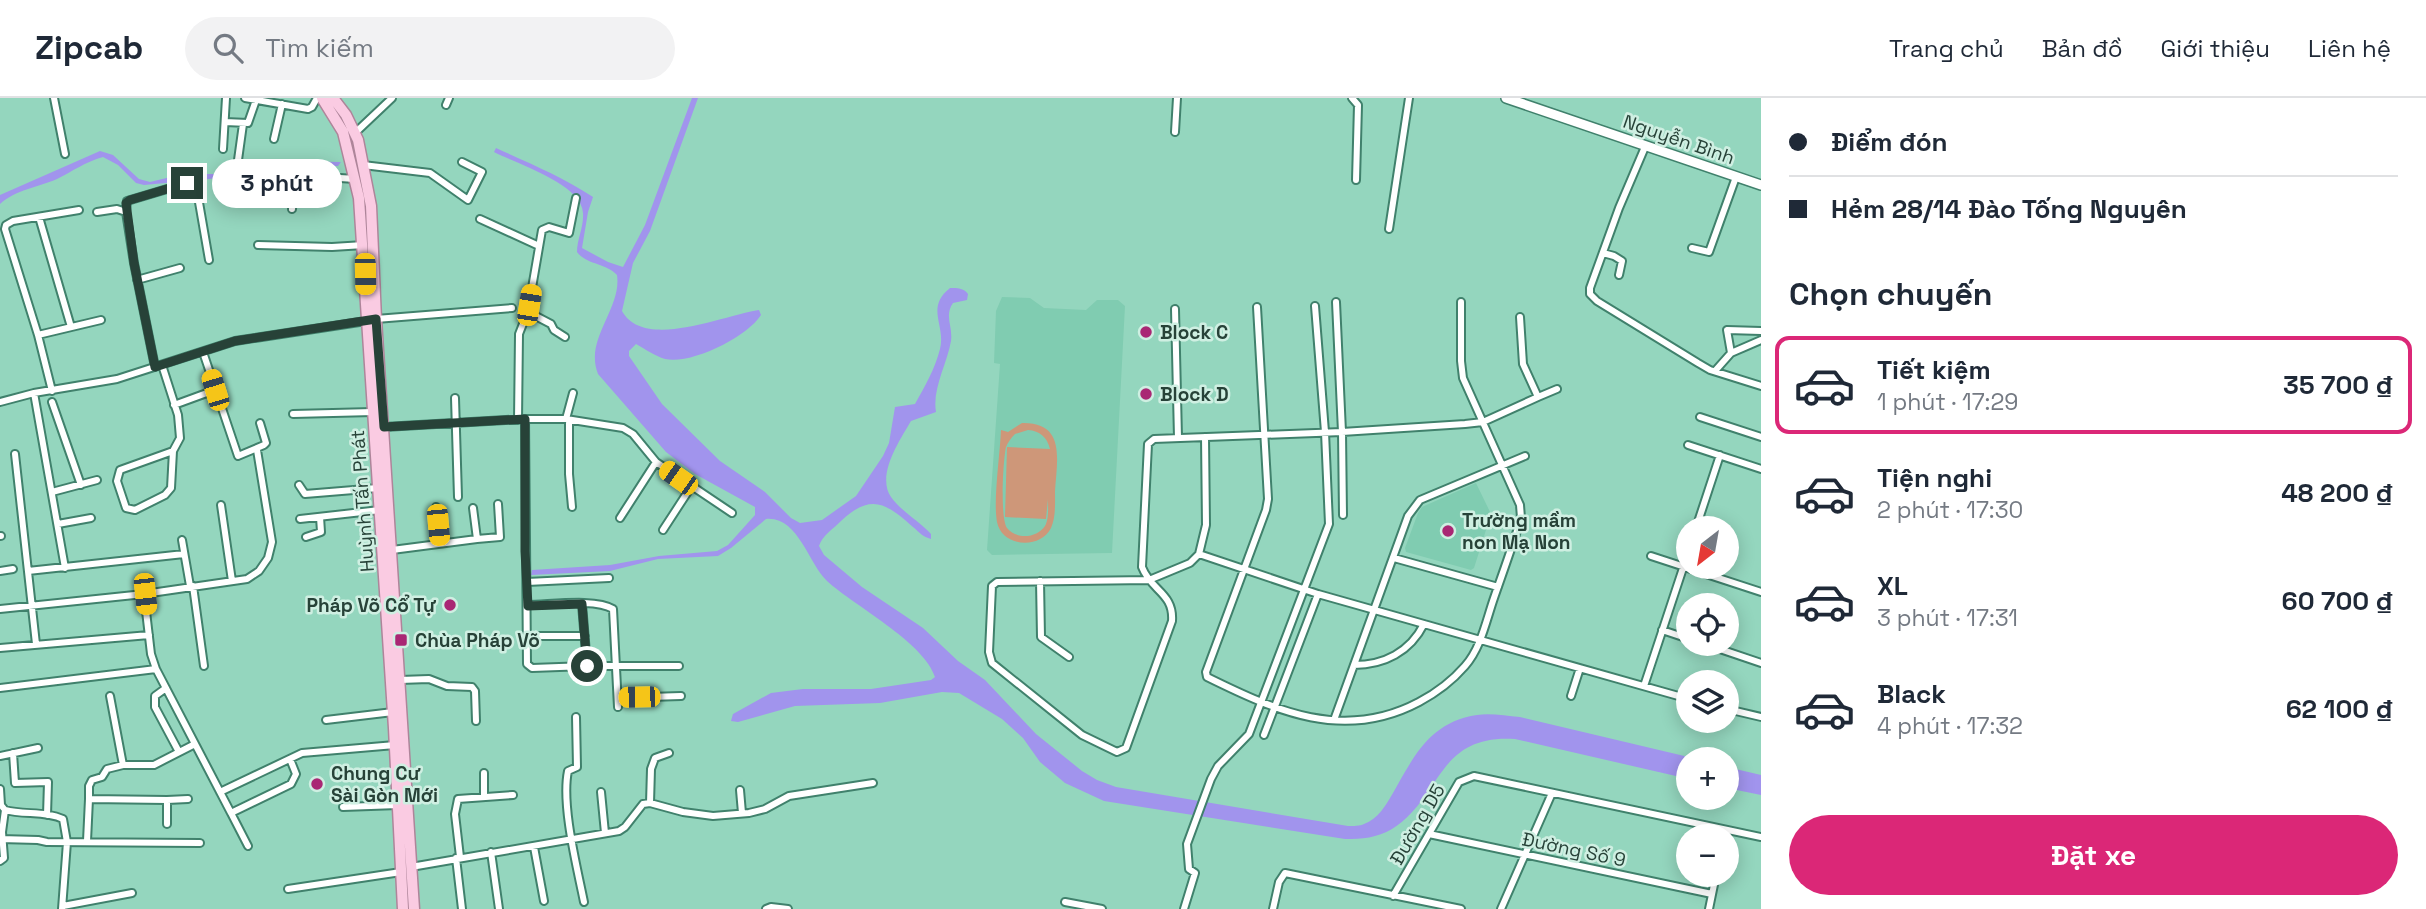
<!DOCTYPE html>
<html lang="vi">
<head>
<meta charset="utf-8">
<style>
  :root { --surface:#fff; --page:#f2f2f3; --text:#1f2937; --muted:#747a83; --line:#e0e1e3; --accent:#db2777 }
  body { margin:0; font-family:"Space Grotesk",sans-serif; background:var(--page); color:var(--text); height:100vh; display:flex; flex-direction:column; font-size:26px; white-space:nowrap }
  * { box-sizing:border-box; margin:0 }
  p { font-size:23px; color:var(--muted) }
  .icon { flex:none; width:38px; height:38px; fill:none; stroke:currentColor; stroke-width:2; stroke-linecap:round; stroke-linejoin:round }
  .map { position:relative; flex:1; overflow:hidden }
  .side { display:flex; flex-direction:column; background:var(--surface); width:665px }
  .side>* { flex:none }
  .banner { display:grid; align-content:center; height:154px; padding:0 28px; background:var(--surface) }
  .needle { width:46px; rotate:211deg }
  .tools { position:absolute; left:1676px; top:418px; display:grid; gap:14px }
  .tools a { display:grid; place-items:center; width:63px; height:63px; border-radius:50%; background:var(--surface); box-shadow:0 4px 18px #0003; font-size:35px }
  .end { position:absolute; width:32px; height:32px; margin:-16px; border:9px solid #274238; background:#fff; box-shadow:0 0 0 4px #fff }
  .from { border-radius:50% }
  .bubble { position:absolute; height:49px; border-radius:24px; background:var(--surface); box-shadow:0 4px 18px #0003; font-size:23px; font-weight:600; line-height:49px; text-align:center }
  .car { position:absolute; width:21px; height:42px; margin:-21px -10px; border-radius:9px; box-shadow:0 0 5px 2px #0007; background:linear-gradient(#f5c518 24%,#345 0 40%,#f5c518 0 76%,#345 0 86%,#f5c518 0) }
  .banner b { display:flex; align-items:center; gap:24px; height:66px; font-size:26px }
  .banner b+b { border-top:2px solid var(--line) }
  .banner i { width:18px; height:18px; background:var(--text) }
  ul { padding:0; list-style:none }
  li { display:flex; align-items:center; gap:21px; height:98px; margin:0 14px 10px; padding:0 14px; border:4px solid transparent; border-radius:14px }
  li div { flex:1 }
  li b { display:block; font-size:26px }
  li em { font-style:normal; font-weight:600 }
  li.active { border-color:var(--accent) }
  li>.icon { width:63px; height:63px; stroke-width:1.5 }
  h2 { padding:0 28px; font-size:32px; line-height:84px }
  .button { display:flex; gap:14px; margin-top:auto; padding:14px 28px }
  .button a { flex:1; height:80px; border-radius:42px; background:var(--accent); color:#fff; font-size:28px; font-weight:600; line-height:80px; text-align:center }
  header { display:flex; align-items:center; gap:42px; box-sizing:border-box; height:98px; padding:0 35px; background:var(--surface); border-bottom:2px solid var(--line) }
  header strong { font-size:33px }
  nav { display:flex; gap:38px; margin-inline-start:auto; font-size:24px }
  .search { width:490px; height:63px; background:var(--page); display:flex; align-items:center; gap:18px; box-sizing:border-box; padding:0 24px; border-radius:38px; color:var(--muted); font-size:26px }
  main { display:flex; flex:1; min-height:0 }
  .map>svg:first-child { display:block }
  .built { fill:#80ccb1 }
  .green { fill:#ce9779; fill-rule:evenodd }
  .water { fill:#a194ed }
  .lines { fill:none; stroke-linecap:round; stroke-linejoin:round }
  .street-casing { stroke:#40816c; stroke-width:10 }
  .secondary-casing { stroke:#40816c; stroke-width:12 }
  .primary-casing { stroke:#ae859a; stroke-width:13 }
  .street { stroke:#fff; stroke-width:6 }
  .secondary { stroke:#fff; stroke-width:9 }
  .primary { stroke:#facbe2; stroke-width:10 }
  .route { stroke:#274238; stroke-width:9 }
  .poi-dot { fill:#a92774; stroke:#cfefe2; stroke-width:2.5 }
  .labels { text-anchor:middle; stroke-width:5; stroke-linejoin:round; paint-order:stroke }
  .street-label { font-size:19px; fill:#274238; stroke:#cfefe2 }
  .poi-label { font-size:19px; font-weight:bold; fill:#274238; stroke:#cfefe2; text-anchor:start }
</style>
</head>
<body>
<header>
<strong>Zipcab</strong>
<div class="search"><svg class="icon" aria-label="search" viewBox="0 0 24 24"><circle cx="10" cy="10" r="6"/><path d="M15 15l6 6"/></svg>Tìm kiếm</div>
<nav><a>Trang chủ</a><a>Bản đồ</a><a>Giới thiệu</a><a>Liên hệ</a></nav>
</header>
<main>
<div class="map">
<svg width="1761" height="811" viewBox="0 0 1761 811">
  <rect width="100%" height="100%" fill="#94d6be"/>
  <path class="built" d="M1002 199 1030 200 1044 210 1086 212 1097 202H1118L1125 208 1112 455 992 457 987 452 1000 266 994 265 996 213Z
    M1476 385 1491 416 1474 470 1471 472 1406 454 1405 450 1418 415 1422 409Z"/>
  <path class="green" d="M1022 325C1066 324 1057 362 1055 393 1055 404 1056 419 1051 430 1040 452 1002 449 997 424 993 402 1000 357 1001 332L1008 334ZM1028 332C1040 333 1047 339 1050 351L1007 349 1005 419 1046 421 1048 401C1048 409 1049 421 1045 428 1037 440 1017 442 1007 430 1000 420 1003 363 1006 349 1008 344 1011 340 1015 336Z"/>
  <path class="water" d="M692 0H698L650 133 633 165 622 213C644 253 724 217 759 212L761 217C747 239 691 267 665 261 655 258 645 251 636 246L629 253V258L662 306 720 363 765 394 791 420 800 425 822 422 856 398 883 358 889 345 895 309 915 306C925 288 935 271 940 251 946 227 925 210 950 190 957 190 964 190 968 196L967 202 953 205C944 218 953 228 951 243 947 266 932 291 936 314L911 323C900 342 876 377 891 399 901 413 919 423 931 436V441C923 439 919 434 913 429 886 405 871 395 841 423 833 431 822 438 819 448L824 457 862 489 923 530 958 563 985 582 1036 636 1082 673 1097 682 1116 689 1348 728C1353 728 1360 728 1364 726 1378 721 1386 707 1393 695 1414 658 1430 624 1477 617 1491 615 1506 618 1520 619L1697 661 1689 662V681L1515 641C1436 636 1443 699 1392 731 1377 740 1362 741 1345 741L1104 703 1065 685 1040 664 1023 640 1002 621 959 595 942 594 880 605 795 608 738 624 731 623 733 616 771 595 803 591H871L931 582 935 579C924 544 853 507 827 483 808 465 798 418 766 421L731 450 718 458 658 461 610 473 531 477 532 472 610 467 659 458 717 453 728 447 755 417V409L695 376 666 354 598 276C584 241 622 211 617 177 606 165 587 167 577 154 577 141 584 129 583 115 582 86 517 66 494 54L496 50C529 65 563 79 593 99L588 114 582 150 608 164 623 169 645 127Z
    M100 53 113 57 139 81 150 84 183 76H230L257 66 284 63 341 64 338 68H264L230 79 144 87 136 85 118 67 103 59C85 64 73 73 57 81 39 89 15 92 0 106V97Z
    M1727 669 1761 677V697L1727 690Z"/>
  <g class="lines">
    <defs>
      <path id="street" d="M54 0 65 56
        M245 0 308 11 312 9 317 0
        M1352 0 1358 7 1356 82
        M446 7 449 0
        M225 24 248 25 256 2
        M1175 34 1177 0
        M355 35 392 0
        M274 41 282 6
        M1645 49 1619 110 1590 190V196L1597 203 1698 265 1710 272 1761 288
        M223 51 226 0
        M238 62 243 26
        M363 67 430 75 468 102 482 74 462 64
        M292 111 295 77 355 81
        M97 114 117 111 126 114
        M39 119 71 229
        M480 121 539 148
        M1389 131 1409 0
        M258 147 332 149 364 147
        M1692 150 1709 154 1736 79
        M1603 155 1614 158 1622 163 1619 177
        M137 182 180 170
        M1336 204 1342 334 1343 417
        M1257 209 1268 401 1266 412 1206 574 1207 579C1276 613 1344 644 1419 604 1436 595 1452 583 1465 568 1481 550 1486 523 1494 500 1503 474 1513 447 1521 420L1520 407 1463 280 1461 263V204
        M1175 211 1178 340
        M528 214 551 226 554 232 565 239
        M376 221 512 210
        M38 237 101 222
        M203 254 238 358 264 347 266 345 260 325
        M1731 255 1727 232 1761 233
        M162 267 178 317 180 340 173 353 171 390 165 397 135 412 126 410 117 383 120 372 173 353
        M155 269 134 165 126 114 127 103 187 85 196 87 209 162
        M1715 273 1731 255 1761 242
        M52 293 38 237 5 131 6 127 13 123 79 112
        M34 295 65 470
        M1538 299 1557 291
        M455 300 458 399
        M0 304 34 295 117 281 235 243 366 223
        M52 304 81 387
        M174 307 215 292
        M293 316 373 314
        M1700 319 1761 339
        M525 321 527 566 532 570 587 568
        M566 321 573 295
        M518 322 519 236 528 213 542 132 549 129 569 135 576 100
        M569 323V376L572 409
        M384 329 525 321H566L623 330 633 336 656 364 732 415
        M1205 339 1206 427 1199 456 1190 465 1149 482 997 484 992 488 989 554 992 565 1082 637 1117 654 1126 650 1172 523C1174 495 1151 493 1142 469L1148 346 1154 341 1342 334 1465 326 1483 324 1538 299 1523 266 1520 219
        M1688 347 1761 371
        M15 356 36 546
        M299 387 305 396 378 390
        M52 394 97 382
        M221 407 232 483
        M436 409 440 445
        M620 420 656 364
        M300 421 380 412
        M58 426 91 420
        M1696 430 1720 357
        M663 432 691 389
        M0 438H1
        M306 439 321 434 320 419
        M477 441 500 439 498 406
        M182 442 190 488
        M392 452 477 441 473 410
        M1199 456 1318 496 1689 601
        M1651 458 1761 494
        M1394 460 1498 489
        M0 473 13 471
        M28 473 184 456
        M1040 483 1041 539 1069 559
        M527 484 609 480
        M193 488 204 568
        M144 496 151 556 156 571 231 715 291 686 296 676 290 661
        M582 506 587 568H679
        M528 507C549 507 596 500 613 511L618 609
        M0 511 144 496 247 481 259 473 268 460 272 444 257 352
        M1662 532 1689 541
        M527 538H585
        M1705 546 1761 565
        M0 550 149 537
        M1354 567C1384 567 1410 554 1424 526
        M400 582 429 581 447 588 472 589 475 593 476 623
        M1644 588 1689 452
        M0 590 156 571
        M166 590 155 598V609L179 654
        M110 598 123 667H154L195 646
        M1571 598 1580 570
        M618 600 681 598
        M1727 611 1761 619
        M576 619 577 669 568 673C561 707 577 769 584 804
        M326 622 393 614
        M1334 622 1408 418 1420 402 1525 358
        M1264 637 1318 496
        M13 655 15 685 48 684 47 717
        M0 658 38 650
        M0 691 1 707 5 712C24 717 46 713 63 721L67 744 62 811
        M740 692 742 715
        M220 694 302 655 395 647
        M601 694 605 735
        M484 699V675
        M89 701V688L92 682 102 679 107 671 123 667
        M167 702 188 701
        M650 705 651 671 655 660 669 655
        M343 709 398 707
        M231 715 248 748
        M1429 736 1712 796
        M0 741 38 742 47 744 200 745
        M87 743 89 701 167 702V726
        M534 749 544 803
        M491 754 499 811
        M460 759 455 716 458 701 513 697
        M456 760 462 811
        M0 763 4 760 2 734 5 712
        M411 769 619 733 625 729 643 706 650 705 683 714 713 718 749 715 765 711 789 698 873 685
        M288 791 401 774
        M1393 798 1459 684 1474 678 1761 739
        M1065 804 1102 811
        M63 808 132 795
        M766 811 771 809 788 811
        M1184 811 1195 775 1189 771 1187 746 1211 681 1218 668 1249 636 1329 426 1325 334 1315 208
        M1273 811 1279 784 1285 775 1461 811
        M1501 811 1552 695
        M1709 811 1716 777"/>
      <path id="secondary" d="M1506 0 1761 87"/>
      <path id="primary" d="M322 0 343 34 359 100 394 630 403 811
        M333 0 346 17 358 42 371 108 376 221 414 811"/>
    </defs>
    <use href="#street" class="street-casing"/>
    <use href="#secondary" class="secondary-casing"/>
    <use href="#primary" class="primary-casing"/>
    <use href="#street" class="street"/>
    <use href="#secondary" class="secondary"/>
    <use href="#primary" class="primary"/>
  </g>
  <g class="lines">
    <path class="route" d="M187 85 130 102 126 105 134 165 155 269 235 243 376 221 384 329 525 321V453L528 508 582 506 587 568"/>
  </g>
  <g class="poi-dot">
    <circle cx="1146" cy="234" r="7"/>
    <circle cx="1146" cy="296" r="7"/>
    <circle cx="1448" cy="433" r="7"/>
    <circle cx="450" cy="507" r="7"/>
    <rect x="394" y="535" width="14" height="14" rx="3.5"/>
    <circle cx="317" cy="686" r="7"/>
  </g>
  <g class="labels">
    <g class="street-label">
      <text transform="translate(1679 41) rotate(19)" y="7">Nguyễn Bình</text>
      <text transform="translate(362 403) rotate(-94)" y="7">Huỳnh Tấn Phát</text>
      <text transform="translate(1417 726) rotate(-60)" y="7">Đường D5</text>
      <text transform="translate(1574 751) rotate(12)" y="7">Đường Số 9</text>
    </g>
    <g class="poi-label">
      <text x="1160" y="241">Block C</text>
      <text x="1160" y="303">Block D</text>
      <text x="1462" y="429">Trường mầm<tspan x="1462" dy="22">non Mạ Non</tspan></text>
      <text x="436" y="514" text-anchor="end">Pháp Võ Cổ Tự</text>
      <text x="415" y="549">Chùa Pháp Võ</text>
      <text x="331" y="682">Chung Cư<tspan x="331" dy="22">Sài Gòn Mới</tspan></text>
    </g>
  </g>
</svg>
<div class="tools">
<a><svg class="needle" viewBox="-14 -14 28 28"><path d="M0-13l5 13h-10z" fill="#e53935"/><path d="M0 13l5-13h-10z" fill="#747a83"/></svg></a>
<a><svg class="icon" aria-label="locate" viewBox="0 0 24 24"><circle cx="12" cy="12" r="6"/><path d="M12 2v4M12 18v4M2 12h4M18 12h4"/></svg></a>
<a><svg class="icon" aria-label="layers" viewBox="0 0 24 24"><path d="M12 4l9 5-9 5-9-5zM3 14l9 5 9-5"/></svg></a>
<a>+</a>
<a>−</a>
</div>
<i class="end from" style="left:587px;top:568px"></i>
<i class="end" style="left:187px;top:85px"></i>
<div class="bubble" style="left:212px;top:61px;width:130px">3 phút</div>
<i class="car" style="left:365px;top:176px;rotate:179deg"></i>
<i class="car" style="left:529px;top:207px;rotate:9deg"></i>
<i class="car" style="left:215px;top:292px;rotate:343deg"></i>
<i class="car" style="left:678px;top:380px;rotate:305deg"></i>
<i class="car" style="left:438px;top:427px;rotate:175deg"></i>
<i class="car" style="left:145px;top:496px;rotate:174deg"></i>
<i class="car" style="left:639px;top:599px;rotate:269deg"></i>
</div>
<section class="side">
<div class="banner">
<b><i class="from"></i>Điểm đón</b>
<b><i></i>Hẻm 28/14 Đào Tống Nguyên</b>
</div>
<h2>Chọn chuyến</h2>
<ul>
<li class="active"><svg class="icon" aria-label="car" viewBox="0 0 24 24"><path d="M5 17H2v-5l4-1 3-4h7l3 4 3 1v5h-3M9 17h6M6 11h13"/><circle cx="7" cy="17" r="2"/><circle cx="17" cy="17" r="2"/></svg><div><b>Tiết kiệm</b><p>1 phút · 17:29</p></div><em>35 700 ₫</em></li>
<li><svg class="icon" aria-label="car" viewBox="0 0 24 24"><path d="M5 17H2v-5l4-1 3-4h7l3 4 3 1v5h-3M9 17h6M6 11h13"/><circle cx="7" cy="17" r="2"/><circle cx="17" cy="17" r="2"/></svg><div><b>Tiện nghi</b><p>2 phút · 17:30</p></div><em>48 200 ₫</em></li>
<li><svg class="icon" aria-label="car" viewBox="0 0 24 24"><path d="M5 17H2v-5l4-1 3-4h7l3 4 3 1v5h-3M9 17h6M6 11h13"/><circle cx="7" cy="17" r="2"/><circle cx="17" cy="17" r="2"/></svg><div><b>XL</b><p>3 phút · 17:31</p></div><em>60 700 ₫</em></li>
<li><svg class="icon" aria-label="car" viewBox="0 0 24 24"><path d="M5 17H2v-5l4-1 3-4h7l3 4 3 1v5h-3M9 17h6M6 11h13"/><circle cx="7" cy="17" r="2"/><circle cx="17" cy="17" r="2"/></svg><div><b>Black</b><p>4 phút · 17:32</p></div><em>62 100 ₫</em></li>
</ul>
<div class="button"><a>Đặt xe</a></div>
</section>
</main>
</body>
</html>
